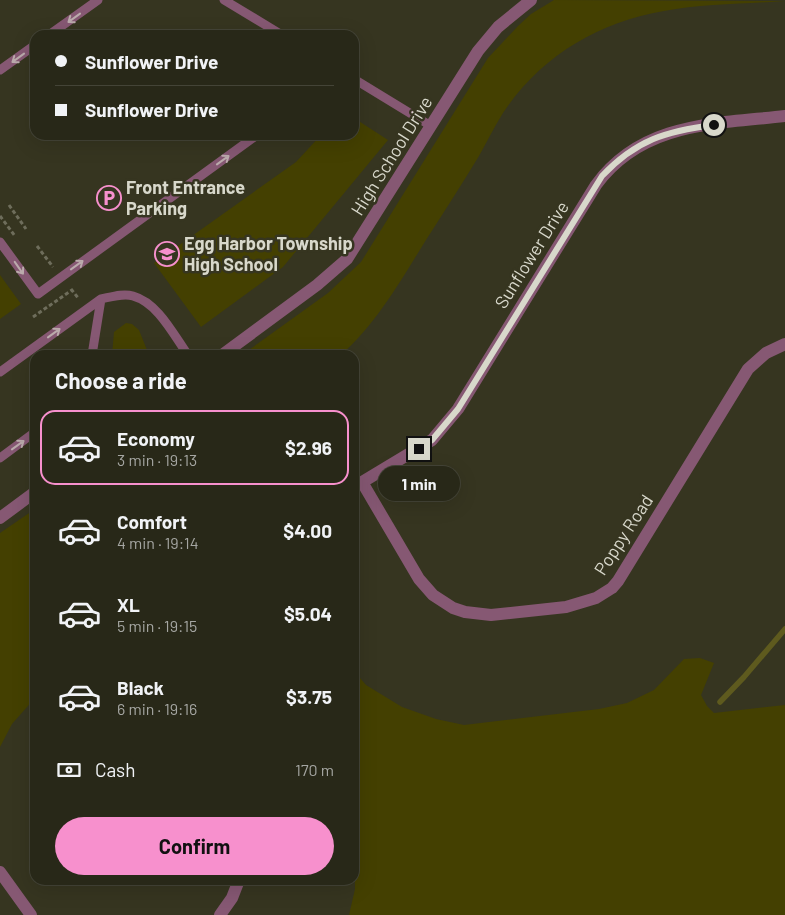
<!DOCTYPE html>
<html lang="en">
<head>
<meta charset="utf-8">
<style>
  :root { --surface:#282818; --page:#343425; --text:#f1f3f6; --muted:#a5a6a2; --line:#444437; --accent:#f790cd }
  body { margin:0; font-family:Barlow,sans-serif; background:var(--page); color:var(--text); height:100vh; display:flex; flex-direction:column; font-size:19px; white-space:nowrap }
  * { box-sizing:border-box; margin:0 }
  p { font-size:16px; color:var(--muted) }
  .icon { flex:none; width:28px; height:28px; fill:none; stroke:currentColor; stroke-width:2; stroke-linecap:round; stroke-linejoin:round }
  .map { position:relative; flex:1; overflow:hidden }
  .sheet { position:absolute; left:30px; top:350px; width:329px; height:535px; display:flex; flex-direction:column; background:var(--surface); border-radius:15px; box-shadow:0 5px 20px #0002,0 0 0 1px var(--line) }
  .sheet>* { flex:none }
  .banner { position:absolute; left:30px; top:30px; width:329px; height:110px; border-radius:15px; box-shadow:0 5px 20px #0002,0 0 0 1px var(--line); display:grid; align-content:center; height:110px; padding:0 25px; background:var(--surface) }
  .end { position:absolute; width:22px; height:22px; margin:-11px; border:6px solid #d8d8cb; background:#111; box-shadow:0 0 0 2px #111 }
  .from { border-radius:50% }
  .bubble { position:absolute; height:35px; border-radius:18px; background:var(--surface); box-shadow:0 5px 20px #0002,0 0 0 1px var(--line); font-size:16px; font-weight:700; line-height:35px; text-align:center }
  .banner b { display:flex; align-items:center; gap:18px; height:48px; font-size:19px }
  .banner b+b { border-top:1px solid var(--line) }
  .banner i { width:12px; height:12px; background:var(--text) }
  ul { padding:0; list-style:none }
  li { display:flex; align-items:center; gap:15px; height:75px; margin:0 10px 8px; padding:0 15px; border:2px solid transparent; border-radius:15px }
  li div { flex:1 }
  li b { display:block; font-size:19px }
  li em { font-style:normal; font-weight:700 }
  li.selected { border-color:var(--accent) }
  li>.icon { width:45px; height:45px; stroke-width:1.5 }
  h2 { padding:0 25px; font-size:22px; line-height:60px }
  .pay { display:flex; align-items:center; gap:12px; height:55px; padding:0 25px; font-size:19px }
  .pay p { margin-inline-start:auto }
  .button { display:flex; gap:10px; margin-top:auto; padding:10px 25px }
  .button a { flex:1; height:58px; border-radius:30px; background:var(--accent); color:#111; font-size:20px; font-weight:700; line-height:58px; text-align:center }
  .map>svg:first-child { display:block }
  .green { fill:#444001 }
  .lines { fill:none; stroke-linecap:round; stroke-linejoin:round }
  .stream { stroke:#5e5a1e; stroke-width:5.5 }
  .path { stroke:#6e6d5b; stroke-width:3; stroke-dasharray:4 2.5; stroke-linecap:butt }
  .service { stroke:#865873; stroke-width:9 }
  .minor { stroke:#865873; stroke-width:12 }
  .oneway { stroke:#bbabac }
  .route { stroke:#d8d8cb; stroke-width:6 }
  .labels { text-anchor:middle; stroke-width:5; stroke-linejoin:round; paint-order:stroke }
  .street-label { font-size:18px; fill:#d8d8cb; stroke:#363520 }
  .poi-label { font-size:18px; font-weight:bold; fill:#d8d8cb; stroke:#363520; text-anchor:start }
</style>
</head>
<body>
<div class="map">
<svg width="785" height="915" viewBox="0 0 785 915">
  <rect width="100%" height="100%" fill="#363520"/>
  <path class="green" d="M554 0 785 1C746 4 702 4 664 11 598 22 540 57 503 113 494 127 487 142 479 156 462 184 444 212 426 240 401 280 377 323 341 355H242L328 293 361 262 488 58 518 26 531 14Z
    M354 118 388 140 283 267 201 327 154 263 296 162 321 135H354Z
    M0 275 21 304 0 319Z
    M126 323 132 324 139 330 149 355H112L114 332Z
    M35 509V698L12 724 0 747V533Z
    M700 658 714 663 701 695 707 706 714 713 785 705V915H349L355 889 354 671 366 685 402 707 436 719 464 725 599 709 627 703 654 690 684 659Z"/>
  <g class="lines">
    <path class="stream" d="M720 702 744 677 785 629"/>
    <path class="path" d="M9 205 26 229
      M0 216 15 236
      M37 246 53 267
      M71 289 79 299
      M33 317 72 290"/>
    <path class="service" d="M224 0 282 35
      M49 35 98 0
      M0 70 35 45
      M354 79 431 126
      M0 242 38 294 257 135
      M92 355 101 299
      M0 372 101 299C111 297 123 293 133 296 158 303 173 334 188 355
      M0 458 35 432"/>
    <path class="minor" d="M222 355 317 285 347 259 478 51 498 27 531 0
      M362 482 419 579 433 595 453 608 465 612 491 615 566 607 596 598 612 588 618 581 748 369 766 353 785 344
      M354 487 432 440 458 409 596 185C642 122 715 124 785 116
      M0 518 35 492
      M0 872 31 915
      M220 915 232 898 239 880"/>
  </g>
  <defs><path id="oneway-shaft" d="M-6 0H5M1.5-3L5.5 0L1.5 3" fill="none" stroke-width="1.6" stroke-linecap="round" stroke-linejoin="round" transform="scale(1.25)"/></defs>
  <g class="oneway">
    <use href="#oneway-shaft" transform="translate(74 18) rotate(144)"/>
    <use href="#oneway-shaft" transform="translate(18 58) rotate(144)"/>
    <use href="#oneway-shaft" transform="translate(223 160) rotate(-36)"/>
    <use href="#oneway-shaft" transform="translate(77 265) rotate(-36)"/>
    <use href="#oneway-shaft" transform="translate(19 268) rotate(55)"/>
    <use href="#oneway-shaft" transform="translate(54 333) rotate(-36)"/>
    <use href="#oneway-shaft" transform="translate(18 445) rotate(-36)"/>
  </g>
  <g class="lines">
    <path class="route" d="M419 449 432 440 458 409 602 176C636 140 666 131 714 125"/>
  </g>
  <defs>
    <symbol id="parking-ring" viewBox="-11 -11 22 22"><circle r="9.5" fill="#363520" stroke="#f790cd" stroke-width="1.5"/><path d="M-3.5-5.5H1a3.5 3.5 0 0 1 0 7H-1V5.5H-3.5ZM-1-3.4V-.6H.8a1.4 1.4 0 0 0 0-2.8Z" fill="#f790cd"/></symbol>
    <symbol id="school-ring" viewBox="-11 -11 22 22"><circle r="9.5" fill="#363520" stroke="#f790cd" stroke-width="1.5"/><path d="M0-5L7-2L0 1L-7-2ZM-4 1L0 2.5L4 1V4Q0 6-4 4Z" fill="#f790cd"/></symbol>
  </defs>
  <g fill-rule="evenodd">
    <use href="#parking-ring" x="95" y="184" width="28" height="28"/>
    <use href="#school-ring" x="153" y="240" width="28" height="28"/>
  </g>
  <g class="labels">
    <g class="street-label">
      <text transform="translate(392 156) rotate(-58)" y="6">High School Drive</text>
      <text transform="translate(532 255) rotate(-58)" y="6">Sunflower Drive</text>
      <text transform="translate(624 535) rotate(-57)" y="6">Poppy Road</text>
    </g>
    <g class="poi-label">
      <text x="126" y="194">Front Entrance<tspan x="126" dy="21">Parking</tspan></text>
      <text x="184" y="250">Egg Harbor Township<tspan x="184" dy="21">High School</tspan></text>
    </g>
  </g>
</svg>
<i class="end from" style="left:714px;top:125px"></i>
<i class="end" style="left:419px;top:449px"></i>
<div class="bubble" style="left:378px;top:466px;width:82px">1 min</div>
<div class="banner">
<b><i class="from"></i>Sunflower Drive</b>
<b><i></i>Sunflower Drive</b>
</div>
<section class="sheet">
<h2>Choose a ride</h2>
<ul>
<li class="selected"><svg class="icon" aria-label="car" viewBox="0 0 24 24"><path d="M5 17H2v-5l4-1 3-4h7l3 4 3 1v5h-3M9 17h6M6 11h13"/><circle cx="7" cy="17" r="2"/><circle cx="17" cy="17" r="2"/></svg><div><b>Economy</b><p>3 min · 19:13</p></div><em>$2.96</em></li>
<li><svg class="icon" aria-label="car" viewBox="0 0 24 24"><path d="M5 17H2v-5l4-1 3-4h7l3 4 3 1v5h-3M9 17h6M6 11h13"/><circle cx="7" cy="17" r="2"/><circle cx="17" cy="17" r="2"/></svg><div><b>Comfort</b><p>4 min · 19:14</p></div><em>$4.00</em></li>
<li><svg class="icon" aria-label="car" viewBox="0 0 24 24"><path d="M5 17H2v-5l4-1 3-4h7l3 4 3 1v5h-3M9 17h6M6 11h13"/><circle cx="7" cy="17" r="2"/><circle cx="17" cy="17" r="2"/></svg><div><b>XL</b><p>5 min · 19:15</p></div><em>$5.04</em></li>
<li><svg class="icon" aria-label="car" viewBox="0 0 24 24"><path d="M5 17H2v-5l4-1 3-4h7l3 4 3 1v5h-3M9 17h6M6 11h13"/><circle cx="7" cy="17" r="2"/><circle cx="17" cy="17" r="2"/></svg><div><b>Black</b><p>6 min · 19:16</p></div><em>$3.75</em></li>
</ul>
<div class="pay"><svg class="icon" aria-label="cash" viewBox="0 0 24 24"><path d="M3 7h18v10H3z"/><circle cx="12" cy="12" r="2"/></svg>Cash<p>170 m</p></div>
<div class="button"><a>Confirm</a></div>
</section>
</div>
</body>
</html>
